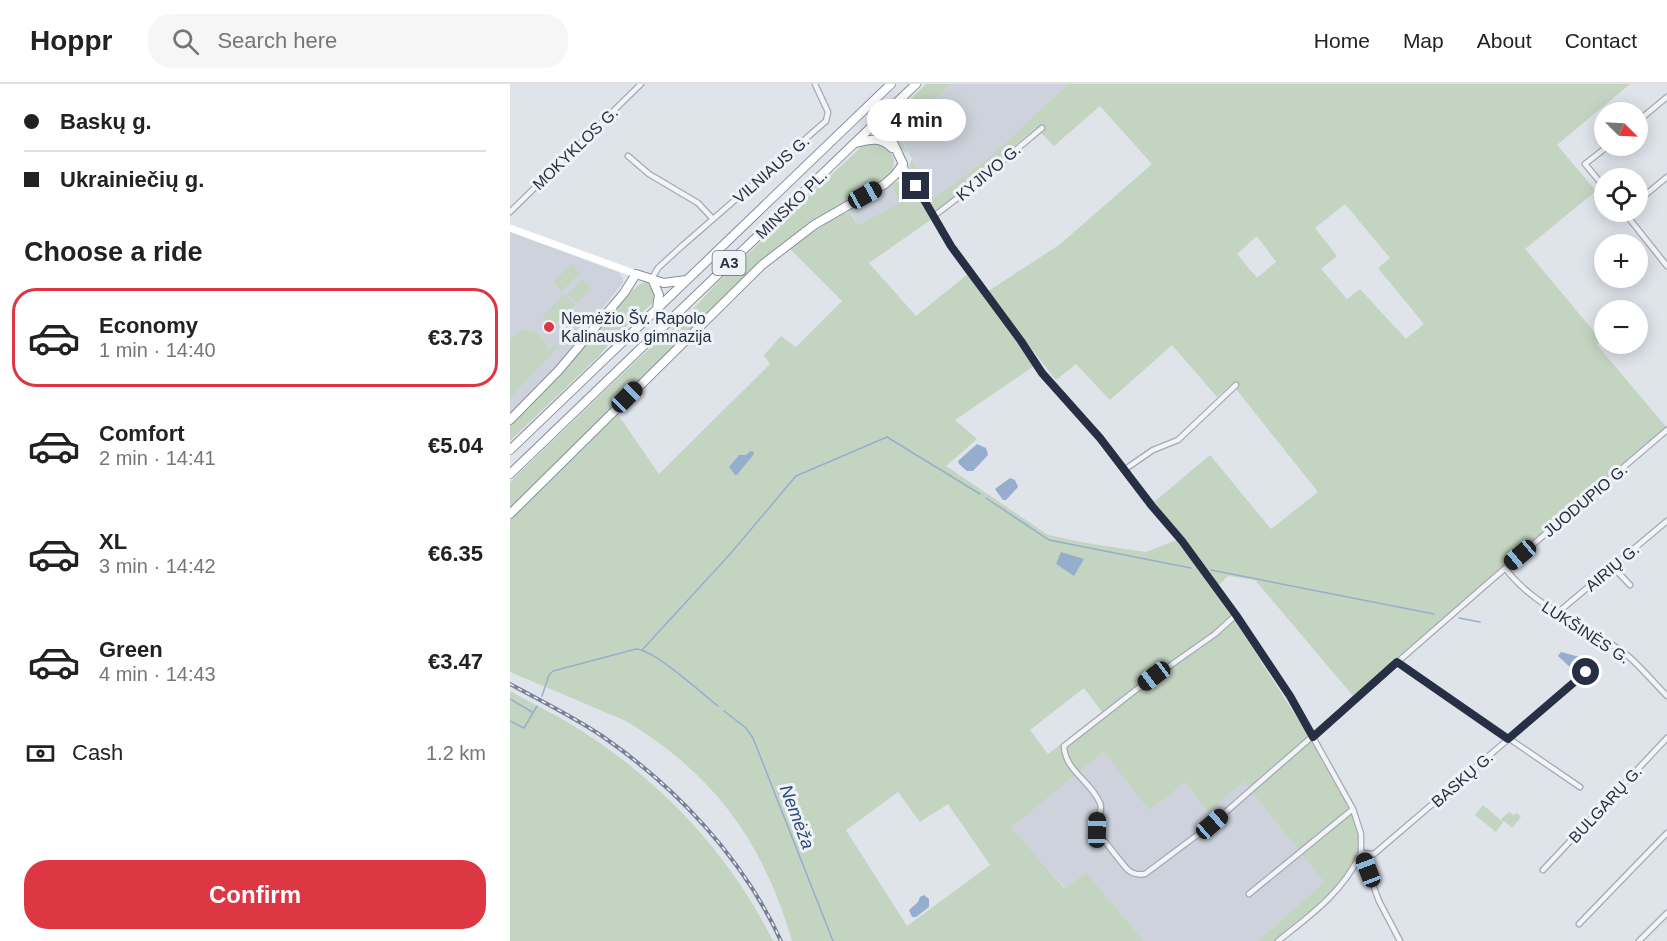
<!DOCTYPE html>
<html lang="en">
<head>
<meta charset="utf-8">
<style>
  :root { --surface:#fff; --page:#f6f6f6; --text:#222; --muted:#767676; --line:#e0e0e0; --accent:#dd3744 }
  body { margin:0; font-family:Arial,sans-serif; background:var(--page); color:var(--text); height:100vh; display:flex; flex-direction:column; font-size:22px; white-space:nowrap }
  * { box-sizing:border-box; margin:0 }
  p { font-size:20px; color:var(--muted) }
  .icon { flex:none; width:33px; height:33px; fill:none; stroke:currentColor; stroke-width:2; stroke-linecap:round; stroke-linejoin:round }
  .map { position:relative; flex:1; overflow:hidden }
  .side { display:flex; flex-direction:column; background:var(--surface); width:510px }
  .side>* { flex:none }
  .banner { display:grid; align-content:center; height:132px; padding:0 24px; background:var(--surface) }
  .needle { width:39px; rotate:114deg }
  .fabs { position:absolute; left:1084px; top:18px; display:grid; gap:12px }
  .fabs a { display:grid; place-items:center; width:54px; height:54px; border-radius:50%; background:var(--surface); box-shadow:0 3px 15px #0003; font-size:30px }
  .end { position:absolute; width:27px; height:27px; margin:-14px; border:8px solid #262f43; background:#fff; box-shadow:0 0 0 3px #fff }
  .from { border-radius:50% }
  .bubble { position:absolute; height:42px; border-radius:21px; background:var(--surface); box-shadow:0 3px 15px #0003; font-size:20px; font-weight:700; line-height:42px; text-align:center }
  .car { position:absolute; width:18px; height:36px; margin:-18px -9px; border-radius:8px; box-shadow:0 0 4px 2px #0007; background:linear-gradient(#222 24%,#8ab4d8 0 40%,#222 0 76%,#8ab4d8 0 86%,#222 0) }
  .banner b { display:flex; align-items:center; gap:21px; height:57px; font-size:22px }
  .banner b+b { border-top:2px solid var(--line) }
  .banner i { width:15px; height:15px; background:var(--text) }
  ul { padding:0; list-style:none }
  li { display:flex; align-items:center; gap:18px; height:99px; margin:0 12px 9px; padding:0 12px; border:3px solid transparent; border-radius:24px }
  li div { flex:1 }
  li b { display:block; font-size:22px }
  li em { font-style:normal; font-weight:700 }
  li.on { border-color:var(--accent) }
  li>.icon { width:54px; height:54px; stroke-width:1.5 }
  h2 { padding:0 24px; font-size:27px; line-height:72px }
  .pay { display:flex; align-items:center; gap:15px; height:66px; padding:0 24px; font-size:22px }
  .pay p { margin-inline-start:auto }
  .cta { display:flex; gap:12px; margin-top:auto; padding:12px 24px }
  .cta a { flex:1; height:69px; border-radius:24px; background:var(--accent); color:#fff; font-size:24px; font-weight:700; line-height:69px; text-align:center }
  header { display:flex; align-items:center; gap:36px; box-sizing:border-box; height:84px; padding:0 30px; background:var(--surface); border-bottom:2px solid var(--line) }
  header strong { font-size:28px }
  nav { display:flex; gap:33px; margin-inline-start:auto; font-size:21px }
  .search { width:420px; height:54px; background:var(--page); display:flex; align-items:center; gap:15px; box-sizing:border-box; padding:0 21px; border-radius:24px; color:var(--muted); font-size:22px }
  main { display:flex; flex:1; min-height:0 }
  .map>svg:first-child { display:block }
  .built { fill:#cdd2dc }
  .green { fill:#c3d5c0; fill-rule:evenodd }
  .water { fill:#96aece }
  .lines { fill:none; stroke-linecap:round; stroke-linejoin:round }
  .stream { stroke:#96aece; stroke-width:1.5 }
  .minor-casing { stroke:#a4a9b5; stroke-width:7 }
  .trunk-casing { stroke:#858fa2; stroke-width:10 }
  .minor { stroke:#f3f4f8; stroke-width:4.5 }
  .secondary { stroke:#fff; stroke-width:7 }
  .trunk { stroke:#fff; stroke-width:8 }
  .rail-casing { stroke:#778096; stroke-width:4 }
  .rail { stroke:#eff2f7; stroke-width:1.5; stroke-dasharray:4.5; stroke-linecap:butt }
  .route { stroke:#262f43; stroke-width:8 }
  .poi-dot { fill:#dd3744; stroke:#eff2f7; stroke-width:2 }
  .labels { text-anchor:middle; stroke-width:6; stroke-linejoin:round; paint-order:stroke }
  .shield { fill:#eff2f7; stroke:#626a79; stroke-width:1.5 }
  .shield-label { font-size:15px; font-weight:bold; fill:#262f43 }
  .street-label { font-size:16px; fill:#262f43; stroke:#eff2f7 }
  .poi-label { font-size:16px; fill:#262f43; stroke:#eff2f7; text-anchor:start }
  .water-label { font-size:18px; font-style:italic; fill:#2c4a7c; stroke:#eff2f7 }
</style>
</head>
<body>
<header>
<strong>Hoppr</strong>
<div class="search"><svg class="icon" aria-label="search" viewBox="0 0 24 24"><circle cx="10" cy="10" r="6"/><path d="M15 15l6 6"/></svg>Search here</div>
<nav><a>Home</a><a>Map</a><a>About</a><a>Contact</a></nav>
</header>
<main>
<section class="side">
<div class="banner">
<b><i class="from"></i>Baskų g.</b>
<b><i></i>Ukrainiečių g.</b>
</div>
<h2>Choose a ride</h2>
<ul>
<li class="on"><svg class="icon" aria-label="car" viewBox="0 0 24 24"><path d="M5 17H2v-5l4-1 3-4h7l3 4 3 1v5h-3M9 17h6M6 11h13"/><circle cx="7" cy="17" r="2"/><circle cx="17" cy="17" r="2"/></svg><div><b>Economy</b><p>1 min · 14:40</p></div><em>€3.73</em></li>
<li><svg class="icon" aria-label="car" viewBox="0 0 24 24"><path d="M5 17H2v-5l4-1 3-4h7l3 4 3 1v5h-3M9 17h6M6 11h13"/><circle cx="7" cy="17" r="2"/><circle cx="17" cy="17" r="2"/></svg><div><b>Comfort</b><p>2 min · 14:41</p></div><em>€5.04</em></li>
<li><svg class="icon" aria-label="car" viewBox="0 0 24 24"><path d="M5 17H2v-5l4-1 3-4h7l3 4 3 1v5h-3M9 17h6M6 11h13"/><circle cx="7" cy="17" r="2"/><circle cx="17" cy="17" r="2"/></svg><div><b>XL</b><p>3 min · 14:42</p></div><em>€6.35</em></li>
<li><svg class="icon" aria-label="car" viewBox="0 0 24 24"><path d="M5 17H2v-5l4-1 3-4h7l3 4 3 1v5h-3M9 17h6M6 11h13"/><circle cx="7" cy="17" r="2"/><circle cx="17" cy="17" r="2"/></svg><div><b>Green</b><p>4 min · 14:43</p></div><em>€3.47</em></li>
</ul>
<div class="pay"><svg class="icon" aria-label="cash" viewBox="0 0 24 24"><path d="M3 7h18v10H3z"/><circle cx="12" cy="12" r="2"/></svg>Cash<p>1.2 km</p></div>
<div class="cta"><a>Confirm</a></div>
</section>
<div class="map">
<svg width="1157" height="857" viewBox="0 0 1157 857">
  <rect width="100%" height="100%" fill="#dfe3ea"/>
  <path class="built" d="M441 0H558L481 72 424 114 389 51Z
    M381 100 390 119 348 141 342 130 335 127Z
    M0 148 108 188 113 194V199L43 286 0 330Z
    M594 668 675 698 699 727 734 698 814 798 748 857H634L576 788 556 805 500 743Z"/>
  <path class="green" d="M416 0H441L389 51 398 69 391 65 380 44 381 35Z
    M558 0H1120L1047 61 1086 107 1015 165 1091 256 1087 261 1157 344 896 566 844 613 745 496 718 492 708 502 676 457 644 418 700 371 761 445 808 408 722 300 707 313 662 261 600 316 566 280 546 296 477 208 549 161 642 80 590 22 544 62 526 44 426 128 399 81 402 75 424 114 481 72ZM835 120 880 174 868 184 914 240 896 255 850 205 837 215 811 185 827 172 805 144ZM747 152 766 178 747 194 727 170Z
    M371 59C383 68 388 76 380 91L303 138 279 154 245 183 0 424V398L128 275 175 234 205 201 351 63 357 60Z
    M390 97 401 99 422 135 359 179 406 232 458 190 524 282 445 336 467 355 436 382 538 451 582 460 636 468 667 456 727 540 798 651 845 735 849 747 848 767 841 785 815 817 764 857H748L814 798 734 698 698 728 675 698 639 726 594 668 501 743 555 805 576 788 634 857H282C253 758 205 691 116 637L0 588V436L107 329 149 390 260 280 254 271 271 252 286 263 332 217 279 164 331 129H340L348 141 390 119 381 100ZM574 604 592 628 538 670 520 646ZM388 708 410 738 438 720 480 781 397 842 336 746Z
    M61 180 70 189 52 207 43 198Z
    M72 195 81 204 67 219 58 210Z
    M135 198 142 200 146 207 144 218 105 252 90 271 0 357V340C13 329 25 317 37 304 54 286 117 202 135 198Z
    M54 210 65 221 43 242 32 232Z
    M17 246C30 248 36 255 37 267L45 260 48 263 0 314V256L11 247Z
    M0 607C21 619 43 629 64 642 148 694 219 768 263 857H0Z
    M973 721 993 738 991 735 999 728 1003 731 1007 729 1011 733 1002 744 994 737 986 748 965 731Z"/>
  <path class="water" d="M467 360 476 364 478 371 463 387H457L449 380 448 377Z
    M240 367 244 368V370L227 391H225L219 383 229 371H236Z
    M500 394 505 396 508 403 496 416H493L485 405Z
    M551 468 574 475 564 492 546 480Z
    M1051 568 1070 573 1071 576 1064 585H1062L1048 572Z
    M414 811 419 815V823L406 833H402L399 826 408 818 410 813Z"/>
  <g class="lines">
    <path class="stream" d="M476 414 539 456 681 484
      M701 486 924 530
      M949 534 970 538
      M133 565 221 469 286 392 377 353 470 410
      M32 612 39 591 43 587 126 565C145 566 191 609 208 622
      M0 615 22 628
      M214 627 236 644 243 654 323 857
      M0 637 14 644 27 622"/>
    <defs>
      <path id="minor" d="M1128 37 1157 13
        M118 72 139 90 188 119 202 134
        M393 80 441 163 511 257 532 289 590 354 641 422 672 457 726 531 780 612 843 725 851 750V769L869 817 890 857
        M1095 104 1075 80 1098 62
        M1128 117 1157 93
        M0 128 131 0
        M1114 128 1157 182
        M424 132 458 106 532 44
        M141 196 148 184 172 162 316 37 318 28 305 0
        M614 386 643 366 668 356 726 301
        M1102 482 1120 501
        M995 484C1027 527 1078 540 1118 572 1132 584 1144 599 1157 612
        M1048 530 1052 525 1157 437
        M726 531 705 550 627 605 554 662C555 687 581 697 590 719 594 728 584 736 587 746 588 749 614 782 618 786 623 790 629 791 635 790L702 740 978 499 1157 346
        M887 578 1070 703
        M851 769 864 770 1078 587
        M1033 786 1157 654
        M739 810 843 725
        M1069 840 1157 749
        M768 857C801 831 833 808 851 769
        M1129 857 1157 829"/>
      <path id="trunk" d="M346 59C361 55 371 53 382 64
        M143 197 149 211 147 224
        M0 336 49 286 114 209 126 190 154 199 176 196
        M0 366 381 0
        M0 390 406 0
        M0 430 252 181 304 141 375 100 385 91 393 80 377 46 378 27"/>
    </defs>
    <use href="#minor" class="minor-casing"/>
    <use href="#trunk" class="trunk-casing"/>
    <use href="#minor" class="minor"/>
    <path class="secondary" d="M0 144 126 190"/>
    <use href="#trunk" class="trunk"/>
    <defs>
      <path id="rail" d="M0 600C31 617 62 632 92 652 166 703 233 774 271 857"/>
    </defs>
    <use href="#rail" class="rail-casing"/>
    <use href="#rail" class="rail"/>
  </g>
  <g class="lines">
    <path class="route" d="M406 102 441 162 511 257 532 289 590 354 642 422 672 457 726 531 780 612 803 653 887 578 998 655 1076 588"/>
  </g>
  <circle class="poi-dot" cx="39" cy="243" r="6"/>
  <g class="labels">
    <rect class="shield" x="202.5" y="167" width="33" height="24" rx="4.5"/>
    <g class="shield-label">
      <text x="219" y="184">A3</text>
    </g>
    <g class="street-label">
      <text transform="translate(65 64) rotate(-44)" y="6">MOKYKLOS G.</text>
      <text transform="translate(261 85) rotate(-41)" y="6">VILNIAUS G.</text>
      <text transform="translate(478 88) rotate(-40)" y="6">KYJIVO G.</text>
      <text transform="translate(281 120) rotate(-44)" y="6">MINSKO PL.</text>
      <text transform="translate(1075 416) rotate(-40)" y="6">JUODUPIO G.</text>
      <text transform="translate(1102 483) rotate(-40)" y="6">AIRIŲ G.</text>
      <text transform="translate(1076 548) rotate(33)" y="6">LUKŠINĖS G.</text>
      <text transform="translate(952 695) rotate(-41)" y="6">BASKŲ G.</text>
      <text transform="translate(1095 720) rotate(-47)" y="6">BULGARŲ G.</text>
    </g>
    <g class="poi-label">
      <text x="51" y="240">Nemėžio Šv. Rapolo<tspan x="51" dy="18">Kalinausko gimnazija</tspan></text>
    </g>
    <g class="water-label">
      <text transform="translate(287 733) rotate(69)" y="6">Nemėža</text>
    </g>
  </g>
</svg>
<div class="fabs">
<a><svg class="needle" viewBox="-14 -14 28 28"><path d="M0-13l5 13h-10z" fill="#e53935"/><path d="M0 13l5-13h-10z" fill="#767676"/></svg></a>
<a><svg class="icon" aria-label="locate" viewBox="0 0 24 24"><circle cx="12" cy="12" r="6"/><path d="M12 2v4M12 18v4M2 12h4M18 12h4"/></svg></a>
<a>+</a>
<a>−</a>
</div>
<i class="end from" style="left:1076px;top:588px"></i>
<i class="end" style="left:406px;top:102px"></i>
<div class="bubble" style="left:357px;top:15px;width:99px">4 min</div>
<i class="car" style="left:355px;top:111px;rotate:61deg"></i>
<i class="car" style="left:117px;top:313px;rotate:45deg"></i>
<i class="car" style="left:1010px;top:471px;rotate:230deg"></i>
<i class="car" style="left:644px;top:592px;rotate:233deg"></i>
<i class="car" style="left:702px;top:740px;rotate:49deg"></i>
<i class="car" style="left:587px;top:746px;rotate:1deg"></i>
<i class="car" style="left:858px;top:786px;rotate:339deg"></i>
</div>
</main>
</body>
</html>
